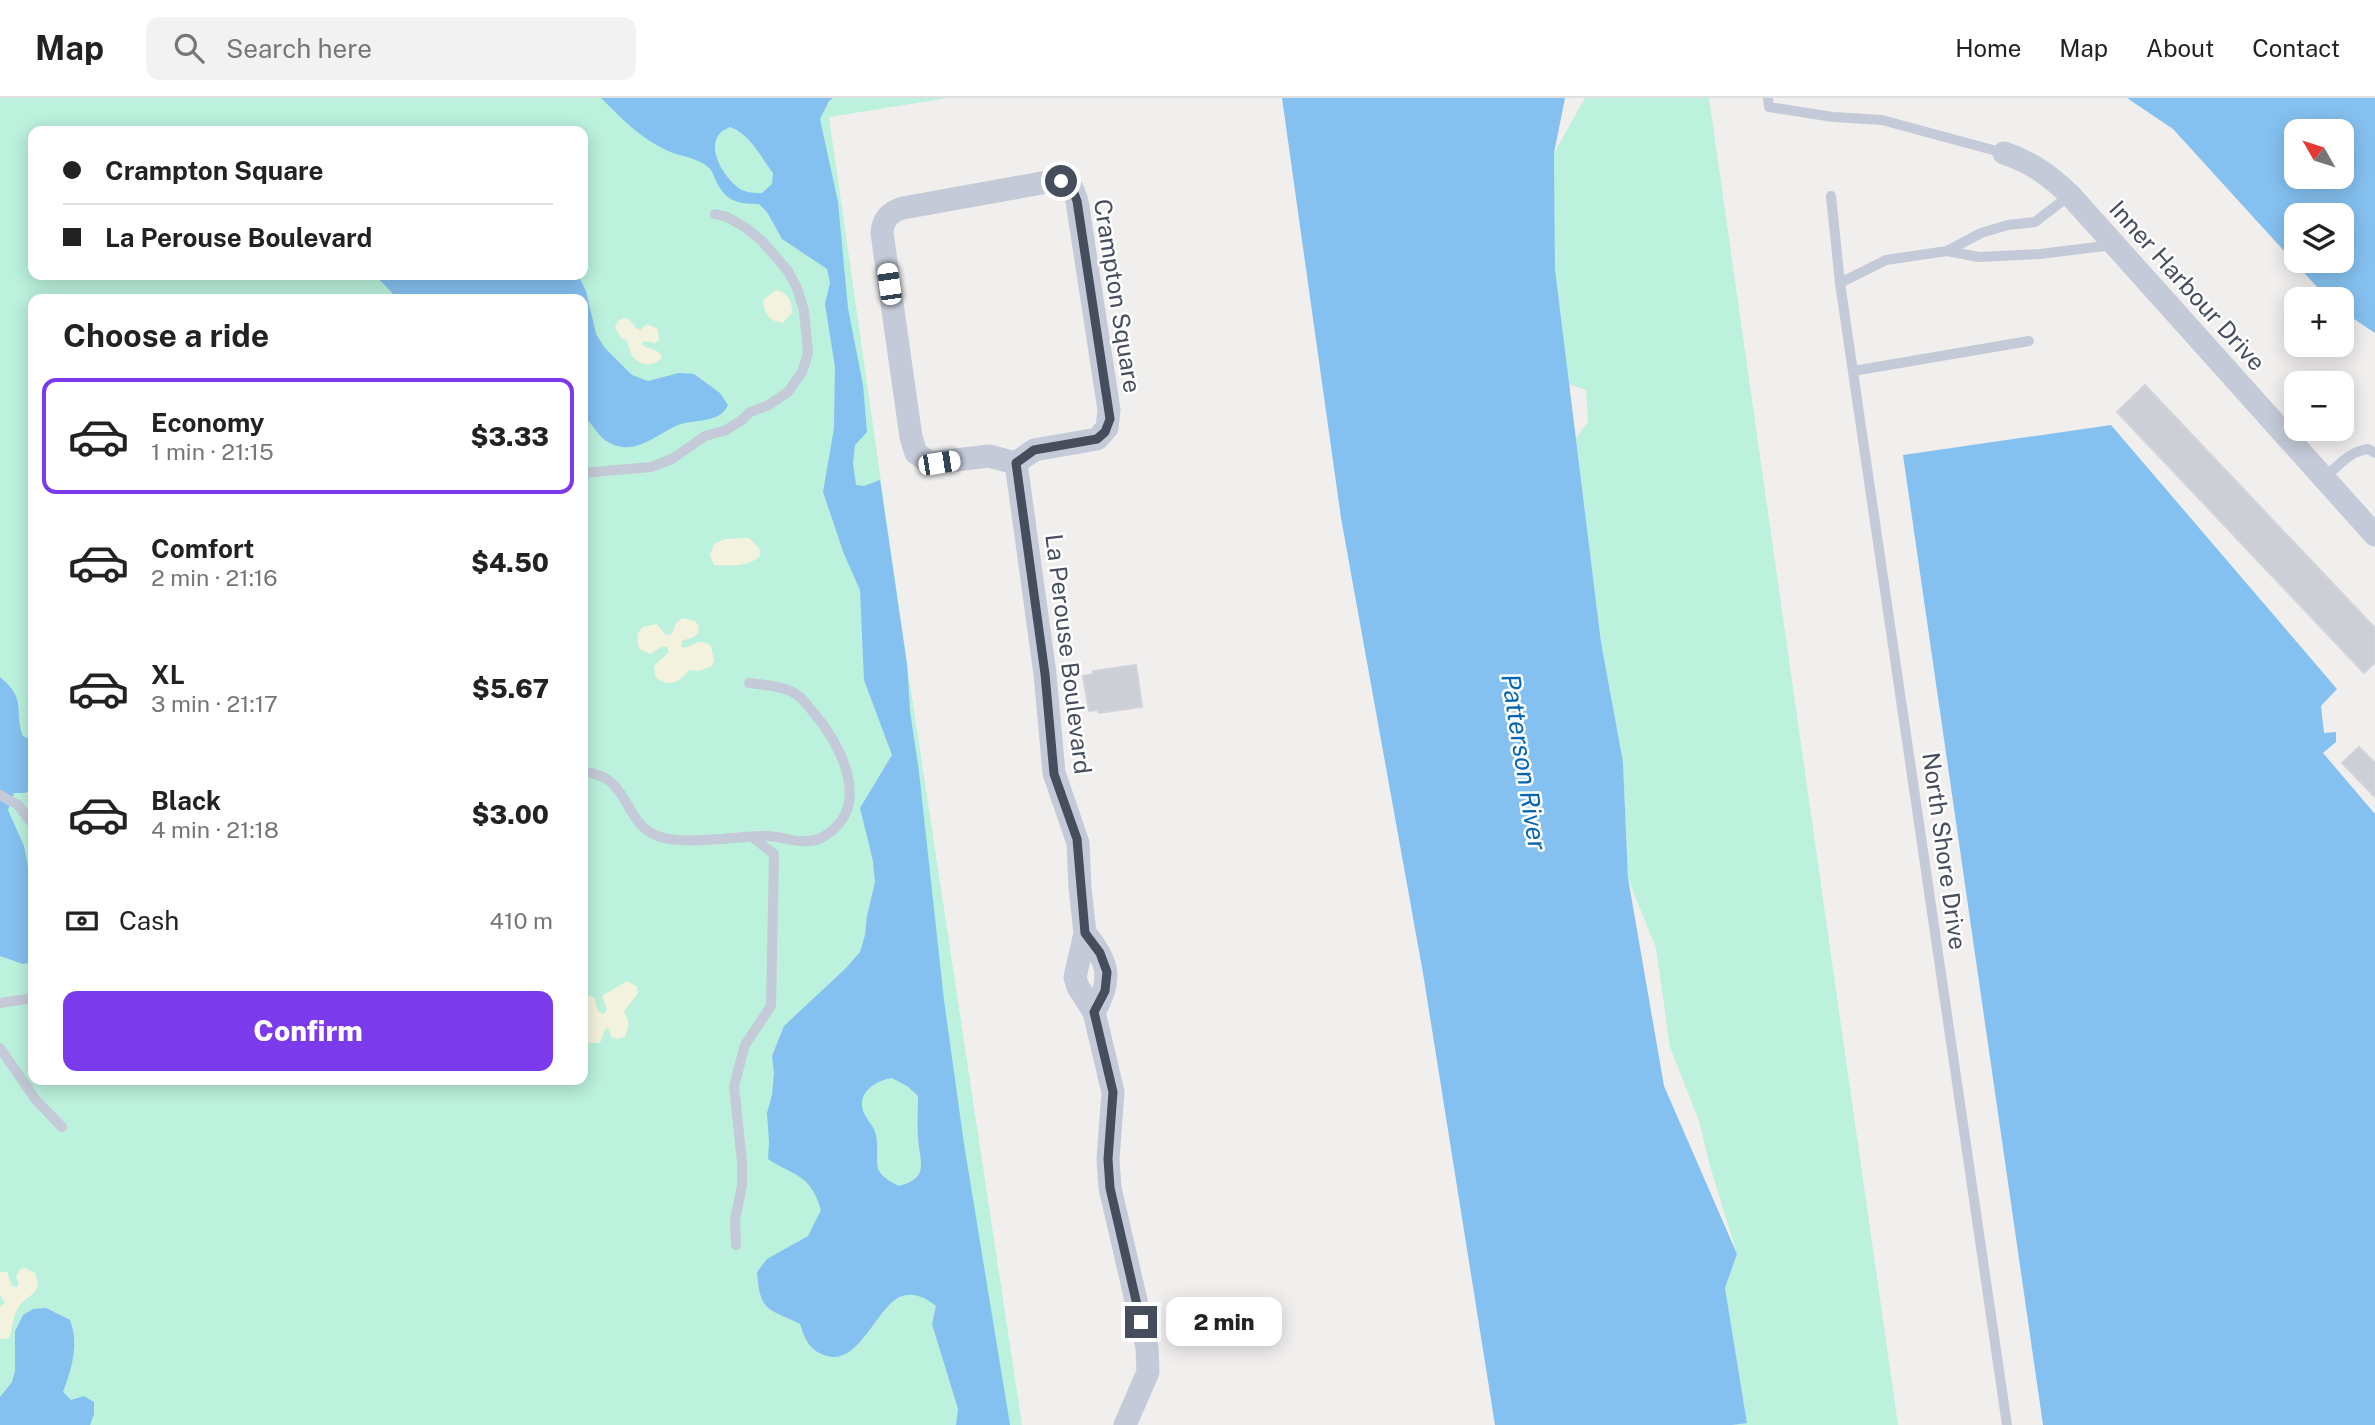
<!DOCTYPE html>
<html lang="en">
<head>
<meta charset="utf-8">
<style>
  :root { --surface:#fff; --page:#f2f2f2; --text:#222; --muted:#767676; --line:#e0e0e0; --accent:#7c3aed }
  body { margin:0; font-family:"Public Sans",sans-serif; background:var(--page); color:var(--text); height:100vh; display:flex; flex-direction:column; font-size:26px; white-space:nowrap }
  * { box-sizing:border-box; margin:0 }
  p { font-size:23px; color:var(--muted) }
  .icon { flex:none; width:38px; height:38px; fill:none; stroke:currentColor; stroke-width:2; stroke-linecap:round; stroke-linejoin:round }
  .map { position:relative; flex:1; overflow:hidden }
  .side { position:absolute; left:28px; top:196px; width:560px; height:791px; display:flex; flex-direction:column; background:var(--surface); border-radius:14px; box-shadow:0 4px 18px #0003 }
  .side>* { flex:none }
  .guide { position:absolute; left:28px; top:28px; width:560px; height:154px; border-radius:14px; box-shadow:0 4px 18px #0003; display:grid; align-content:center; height:154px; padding:0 35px; background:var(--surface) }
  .needle { width:46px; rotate:309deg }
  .tools { position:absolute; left:2284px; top:21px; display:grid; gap:14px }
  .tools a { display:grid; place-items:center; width:70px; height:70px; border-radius:14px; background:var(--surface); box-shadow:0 4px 18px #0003; font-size:35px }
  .end { position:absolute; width:32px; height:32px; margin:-16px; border:9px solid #464d5d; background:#fff; box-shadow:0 0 0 4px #fff }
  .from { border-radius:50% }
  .bubble { position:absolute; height:49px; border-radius:14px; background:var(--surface); box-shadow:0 4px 18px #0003; font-size:23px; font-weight:800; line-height:49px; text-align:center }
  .car { position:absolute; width:21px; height:42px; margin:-21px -10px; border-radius:9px; box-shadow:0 0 5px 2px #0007; background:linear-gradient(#fff 24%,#345 0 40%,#fff 0 76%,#345 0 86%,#fff 0) }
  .guide b { display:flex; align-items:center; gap:24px; height:66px; font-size:26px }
  .guide b+b { border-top:2px solid var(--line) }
  .guide i { width:18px; height:18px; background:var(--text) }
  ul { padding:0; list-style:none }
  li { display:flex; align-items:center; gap:21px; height:116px; margin:0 14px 10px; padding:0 21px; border:4px solid transparent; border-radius:14px }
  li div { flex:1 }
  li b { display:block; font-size:26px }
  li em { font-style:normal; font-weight:800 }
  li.current { border-color:var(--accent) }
  li>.icon { width:63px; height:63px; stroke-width:1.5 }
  h2 { padding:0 35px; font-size:32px; line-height:84px }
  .pay { display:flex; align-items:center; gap:18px; height:77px; padding:0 35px; font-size:26px }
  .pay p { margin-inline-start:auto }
  .cta { display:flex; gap:14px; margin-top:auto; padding:14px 35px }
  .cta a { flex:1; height:80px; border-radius:14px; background:var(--accent); color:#fff; font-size:28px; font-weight:800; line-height:80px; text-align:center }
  header { display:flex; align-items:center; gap:42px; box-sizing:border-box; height:98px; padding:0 35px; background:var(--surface); border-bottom:2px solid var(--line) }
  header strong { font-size:33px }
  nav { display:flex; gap:38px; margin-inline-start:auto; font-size:24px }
  .search { width:490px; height:63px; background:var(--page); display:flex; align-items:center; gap:18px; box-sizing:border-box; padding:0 24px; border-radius:14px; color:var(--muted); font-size:26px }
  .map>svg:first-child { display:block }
  .green { fill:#bbf1dd; fill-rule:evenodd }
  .sand { fill:#f3f2de }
  .water { fill:#85c1f0; fill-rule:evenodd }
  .building { fill:#cdcfd7; stroke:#d2d3db; stroke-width:2 }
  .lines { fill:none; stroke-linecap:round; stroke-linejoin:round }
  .service { stroke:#c4cad7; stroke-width:10 }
  .minor { stroke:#c4cad7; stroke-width:23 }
  .route { stroke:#464d5d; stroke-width:9 }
  .labels { text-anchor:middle; stroke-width:5; stroke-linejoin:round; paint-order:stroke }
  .street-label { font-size:24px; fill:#464d5d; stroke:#fff }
  .water-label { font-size:26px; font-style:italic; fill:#0565b1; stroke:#fff }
</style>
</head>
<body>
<header>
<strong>Map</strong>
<div class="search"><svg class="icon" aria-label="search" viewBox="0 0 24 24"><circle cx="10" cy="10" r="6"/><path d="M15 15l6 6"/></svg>Search here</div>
<nav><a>Home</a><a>Map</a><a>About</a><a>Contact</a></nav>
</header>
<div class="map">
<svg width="2375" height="1327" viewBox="0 0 2375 1327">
  <rect width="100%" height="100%" fill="#f1efee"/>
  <path class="green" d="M0 0H948L829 19 907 566 1022 1327H0ZM33 33H583V177H33ZM33 201H583V982H33Z
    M1585 0H1709L1898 1327H1732L1747 1324 1725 1190 1737 1156 1710 1068 1699 1023 1670 949 1656 850 1628 780 1623 664 1601 544 1576 340 1588 324 1586 292 1569 286 1555 171 1554 55Z"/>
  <path class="sand" d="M776 192C788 195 792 202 792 214L783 225C769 223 764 216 763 202Z
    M623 220 629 221 636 230 640 232 647 226 658 231 659 242 655 245 644 243 641 246C648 252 657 249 662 259 656 268 642 269 634 260 630 256 629 248 627 243L621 240 615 229 618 223Z
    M742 440H749L760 451V458C749 469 729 468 714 467L710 457 714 446 725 441Z
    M682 520 695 523 699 528 698 535 694 539 681 543V548L684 550C695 546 701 540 711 548L714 562 712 568 699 573 689 572C680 584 670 590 656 580L654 568 669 554 667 549H662L650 556 639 551 637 537 642 529 657 526 666 537 672 536 676 525Z
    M627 883 637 889 638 895 624 913 629 926 625 939 616 941 611 939 608 930 605 931 600 945H589L584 942 583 901 589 898 594 899 598 913 604 916 607 912 602 898Z
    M25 1170 35 1175C45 1198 25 1195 17 1212 12 1221 13 1231 9 1240L0 1241V1208L5 1205 0 1197V1174H7L12 1188 17 1189 19 1185 16 1179 20 1171Z"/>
  <path class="water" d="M601 0H833L829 3 820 21 838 104 848 210 863 287 867 334 855 347 853 365 856 387 864 388 880 382 907 566 910 613 919 674 944 902 964 1046 1010 1327H956L958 1311 932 1226 936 1208C925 1199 910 1192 896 1201 875 1215 857 1267 827 1258 810 1253 805 1242 800 1226 768 1210 760 1215 757 1174L767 1161 808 1138 821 1112C810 1075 795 1079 768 1061L769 1044 767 1015 772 997 774 975 772 958 784 928 846 870 860 854 865 837 867 818 875 784 873 763 860 710 892 657 864 582 860 492 844 456 823 394 834 330 835 269 825 206 830 185 827 171 782 141 767 114 759 106C737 106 726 103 716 83 714 78 712 72 708 69 697 59 681 59 668 53 641 41 621 20 601 0ZM730 29C749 35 761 59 773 75L772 86 762 95C754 95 747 95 740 91 721 78 700 40 730 29ZM892 980 907 988 918 998C918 1012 917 1025 918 1039 919 1063 931 1080 899 1088 867 1072 881 1066 876 1037 874 1028 866 1021 863 1013 857 994 877 982 892 980Z
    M1282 0H1565L1554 55 1555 171 1601 544 1623 664 1628 780 1664 988 1737 1156 1725 1190 1747 1325 1732 1327H1495L1423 875 1341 420Z
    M2127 0H2375V235L2342 213V201H2328L2173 31ZM2342 33V79H2296V33ZM2342 117V163H2296V117Z
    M375 177H578L586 193 596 236 605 250 632 277 648 283 679 275 694 276 720 295 728 307C720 325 698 321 681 326 658 334 637 359 610 345 598 340 593 325 583 318V201H398Z
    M2111 327 2337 591 2321 608 2324 635 2336 634V644L2323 655 2375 716V1327H2043L1903 357Z
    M0 579C28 602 13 611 23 638L33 643V690L25 695H14L8 712 24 748 30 780 33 786V864L23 866 0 858Z
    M46 1210 70 1222C79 1246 72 1270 63 1294L71 1302 84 1298 94 1304V1316L90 1327H0V1299L12 1284 15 1273V1233L23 1217 33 1211Z"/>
  <path class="building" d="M2145 287 2375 530V564L2364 575 2117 314Z
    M1136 567 1142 609 1099 615 1098 612 1089 613 1083 578 1093 576V573Z
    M2359 649 2375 665V699L2342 665Z"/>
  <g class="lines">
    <path class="service" d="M1768 0 1769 9 1833 19 1882 22 2004 55
      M1831 98 1840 185 2007 1327
      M1947 153 1981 135 2008 127 2035 124 2070 97
      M1840 185 1886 162 1947 153 1979 159 2040 156 2113 147
      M1853 273 2029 243
      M583 375 651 369 672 361 705 338 726 332 742 322 750 314 767 308 788 294 802 274 808 255 804 213 797 190 788 173 762 143 746 130 727 119 715 116
      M2324 380C2338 368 2350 353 2368 351L2375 355
      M583 674C630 677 622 722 655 737 679 748 733 739 760 738 781 736 802 750 823 739 874 709 841 648 814 615 809 610 805 603 800 599 787 588 765 587 749 585
      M0 697 18 707 33 727
      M0 905 27 901
      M0 950 36 1002 62 1029
      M736 1147 735 1122 742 1087V1064L734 988 745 947 771 908 774 756 752 739"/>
    <path class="minor" d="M2004 55C2031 64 2049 77 2070 97L2375 437
      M1058 82 1072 90 1077 103 1109 312 1107 330 1097 341 1034 352 1016 365 989 358 930 365 916 355 911 339 882 135C883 121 889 114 903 110Z
      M1016 365 1045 576 1054 675 1078 745 1080 790 1085 835 1075 879 1078 889 1094 914 1113 994 1108 1061 1110 1090 1147 1250 1148 1274 1125 1327
      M1085 835C1109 864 1113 882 1094 914"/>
  </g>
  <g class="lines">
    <path class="route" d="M1061 83 1072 90 1077 103 1110 321 1105 334 1097 341 1034 352 1016 365 1045 576 1054 676 1077 741 1085 835 1100 855 1107 874 1105 893 1094 914 1113 994 1108 1061 1110 1090 1141 1224"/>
  </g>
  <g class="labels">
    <g class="street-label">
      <text transform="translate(2187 188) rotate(48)" y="8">Inner Harbour Drive</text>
      <text transform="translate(1117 198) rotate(81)" y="8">Crampton Square</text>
      <text transform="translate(1068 556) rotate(83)" y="8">La Perouse Boulevard</text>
      <text transform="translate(1944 753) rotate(82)" y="8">North Shore Drive</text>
    </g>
    <g class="water-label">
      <text transform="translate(1524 664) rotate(81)" y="9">Patterson River</text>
    </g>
  </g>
</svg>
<div class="tools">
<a><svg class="needle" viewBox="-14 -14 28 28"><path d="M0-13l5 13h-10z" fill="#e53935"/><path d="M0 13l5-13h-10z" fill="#767676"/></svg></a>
<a><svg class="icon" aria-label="layers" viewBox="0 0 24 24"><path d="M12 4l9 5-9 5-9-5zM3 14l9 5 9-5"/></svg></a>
<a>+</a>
<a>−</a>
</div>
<i class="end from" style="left:1061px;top:83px"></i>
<i class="end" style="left:1141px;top:1224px"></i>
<div class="bubble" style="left:1166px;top:1199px;width:116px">2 min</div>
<i class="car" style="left:889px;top:186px;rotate:352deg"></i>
<i class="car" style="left:939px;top:365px;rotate:81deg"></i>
<div class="guide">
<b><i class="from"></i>Crampton Square</b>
<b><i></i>La Perouse Boulevard</b>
</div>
<section class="side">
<h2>Choose a ride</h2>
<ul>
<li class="current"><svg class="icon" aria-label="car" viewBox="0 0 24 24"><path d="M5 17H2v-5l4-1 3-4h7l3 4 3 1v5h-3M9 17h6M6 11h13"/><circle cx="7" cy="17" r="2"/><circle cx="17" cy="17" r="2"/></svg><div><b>Economy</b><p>1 min · 21:15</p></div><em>$3.33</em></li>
<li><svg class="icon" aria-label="car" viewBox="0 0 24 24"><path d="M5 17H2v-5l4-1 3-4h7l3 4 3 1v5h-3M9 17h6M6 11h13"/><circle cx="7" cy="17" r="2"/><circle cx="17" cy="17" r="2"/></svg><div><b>Comfort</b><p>2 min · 21:16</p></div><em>$4.50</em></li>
<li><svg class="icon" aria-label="car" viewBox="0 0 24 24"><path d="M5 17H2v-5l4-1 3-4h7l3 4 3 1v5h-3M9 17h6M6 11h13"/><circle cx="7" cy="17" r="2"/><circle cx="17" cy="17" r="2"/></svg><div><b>XL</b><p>3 min · 21:17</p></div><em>$5.67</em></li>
<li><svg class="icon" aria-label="car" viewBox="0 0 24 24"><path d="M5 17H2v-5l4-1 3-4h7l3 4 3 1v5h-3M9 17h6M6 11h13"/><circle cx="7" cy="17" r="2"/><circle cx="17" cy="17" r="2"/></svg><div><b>Black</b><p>4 min · 21:18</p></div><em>$3.00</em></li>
</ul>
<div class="pay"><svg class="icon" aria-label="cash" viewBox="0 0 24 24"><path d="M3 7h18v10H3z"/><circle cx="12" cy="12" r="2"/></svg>Cash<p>410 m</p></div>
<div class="cta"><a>Confirm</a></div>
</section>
</div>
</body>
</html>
